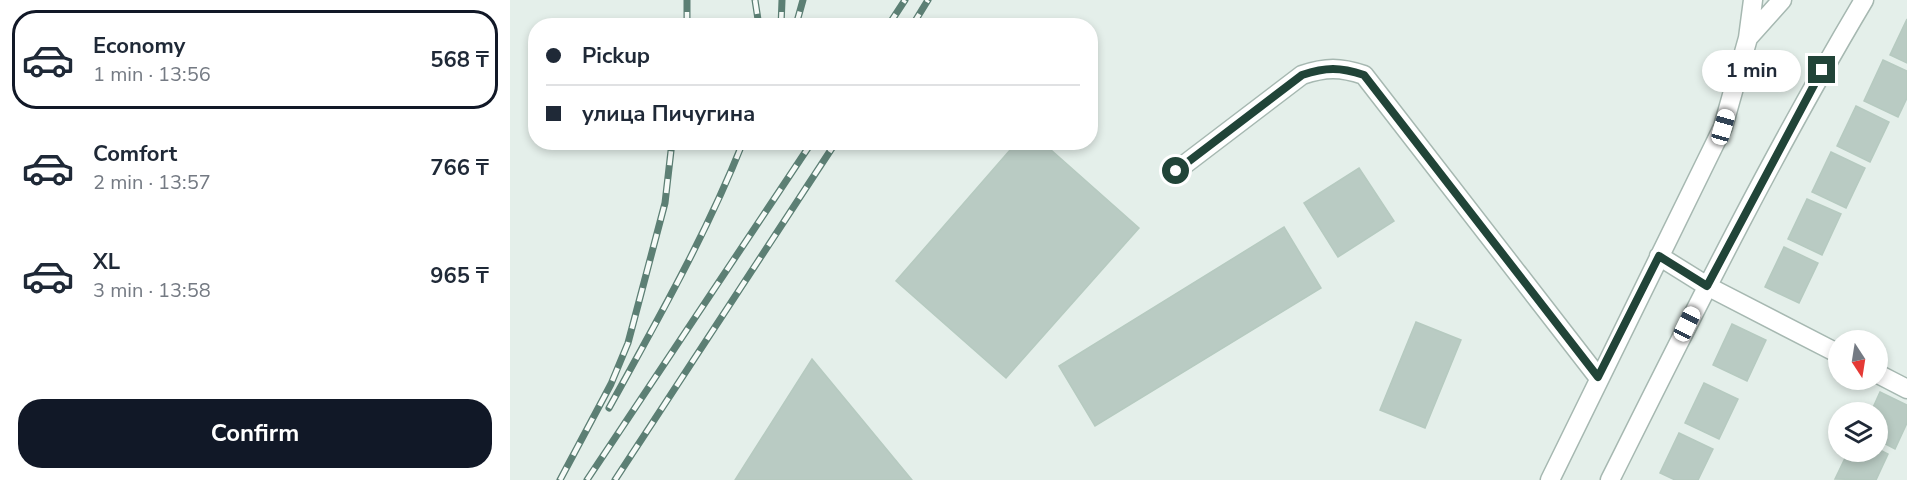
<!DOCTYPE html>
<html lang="en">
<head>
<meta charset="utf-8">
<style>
  :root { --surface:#fff; --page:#f6f6f7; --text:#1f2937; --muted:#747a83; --line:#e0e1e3; --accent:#111827 }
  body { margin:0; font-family:"Nunito Sans",sans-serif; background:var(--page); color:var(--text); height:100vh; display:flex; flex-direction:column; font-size:22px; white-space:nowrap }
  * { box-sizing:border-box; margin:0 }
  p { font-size:20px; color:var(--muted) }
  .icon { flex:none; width:33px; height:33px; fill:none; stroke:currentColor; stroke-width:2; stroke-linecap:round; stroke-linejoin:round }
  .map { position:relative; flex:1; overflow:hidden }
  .panel { display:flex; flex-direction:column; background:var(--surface); width:510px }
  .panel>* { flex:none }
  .top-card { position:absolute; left:18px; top:18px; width:570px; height:132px; border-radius:24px; box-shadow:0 3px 9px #0003; display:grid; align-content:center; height:132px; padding:0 18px; background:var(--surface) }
  .needle { width:39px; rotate:168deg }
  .buttons { position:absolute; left:1318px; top:330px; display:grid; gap:12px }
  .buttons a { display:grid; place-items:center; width:60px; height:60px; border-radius:50%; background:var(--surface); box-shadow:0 3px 9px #0003; font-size:30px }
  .end { position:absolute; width:27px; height:27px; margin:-14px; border:8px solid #214438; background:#fff; box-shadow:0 0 0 3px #fff }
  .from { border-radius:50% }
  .bubble { position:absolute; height:42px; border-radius:21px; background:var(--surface); box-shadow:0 3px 9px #0003; font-size:20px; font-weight:700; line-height:42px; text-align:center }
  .car { position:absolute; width:18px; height:36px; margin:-18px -9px; border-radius:8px; box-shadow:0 0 4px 2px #0007; background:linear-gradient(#fff 24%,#345 0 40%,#fff 0 76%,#345 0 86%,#fff 0) }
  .top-card b { display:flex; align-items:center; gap:21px; height:57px; font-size:22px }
  .top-card b+b { border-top:2px solid var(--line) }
  .top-card i { width:15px; height:15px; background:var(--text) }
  ul { padding:10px 0 0; list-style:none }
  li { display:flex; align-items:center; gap:18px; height:99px; margin:0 12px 9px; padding:0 6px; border:3px solid transparent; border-radius:24px }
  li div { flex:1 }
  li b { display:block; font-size:22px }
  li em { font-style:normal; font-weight:700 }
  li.active { border-color:var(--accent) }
  li>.icon { width:54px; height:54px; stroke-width:1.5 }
  .action { display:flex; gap:12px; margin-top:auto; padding:12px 18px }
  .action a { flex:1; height:69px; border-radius:24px; background:var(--accent); color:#fff; font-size:24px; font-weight:700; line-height:69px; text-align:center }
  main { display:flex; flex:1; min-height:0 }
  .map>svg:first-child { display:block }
  .building { fill:#b9cbc3; stroke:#b6cac0; stroke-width:1.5 }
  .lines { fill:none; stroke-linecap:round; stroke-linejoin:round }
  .minor-casing { stroke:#a6b8b1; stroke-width:21 }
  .minor { stroke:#fff; stroke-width:18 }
  .rail-casing { stroke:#5c7f74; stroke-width:7 }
  .rail { stroke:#f6fbf8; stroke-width:4.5; stroke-dasharray:14; stroke-linecap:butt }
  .route { stroke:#214438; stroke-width:8 }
</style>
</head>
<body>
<main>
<section class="panel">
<ul>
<li class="active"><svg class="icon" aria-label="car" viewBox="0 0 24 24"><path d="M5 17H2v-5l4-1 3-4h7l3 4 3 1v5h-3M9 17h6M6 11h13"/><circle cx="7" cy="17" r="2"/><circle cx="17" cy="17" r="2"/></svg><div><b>Economy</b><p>1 min · 13:56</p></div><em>568 ₸</em></li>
<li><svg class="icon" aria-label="car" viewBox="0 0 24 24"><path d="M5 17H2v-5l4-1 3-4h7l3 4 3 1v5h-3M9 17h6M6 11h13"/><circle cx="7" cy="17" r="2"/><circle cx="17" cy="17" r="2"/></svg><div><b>Comfort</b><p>2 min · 13:57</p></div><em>766 ₸</em></li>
<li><svg class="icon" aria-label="car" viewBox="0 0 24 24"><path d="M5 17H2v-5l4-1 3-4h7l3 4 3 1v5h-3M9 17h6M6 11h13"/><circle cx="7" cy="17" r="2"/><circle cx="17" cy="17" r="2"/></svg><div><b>XL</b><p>3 min · 13:58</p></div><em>965 ₸</em></li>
</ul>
<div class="action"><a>Confirm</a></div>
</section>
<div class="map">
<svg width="1397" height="480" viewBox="0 0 1397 480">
  <rect width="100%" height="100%" fill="#e4efea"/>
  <path class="building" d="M1397 19V63L1380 55Z
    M1373 60 1397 71V98L1388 117 1354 101Z
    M1346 106 1379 122 1360 162 1327 146Z
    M507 142H532L629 228 496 378 386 281Z
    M1321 152 1355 168 1336 208 1302 192Z
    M849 168 884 221 828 257 794 203Z
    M1297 199 1331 214 1312 255 1278 239Z
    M774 227 811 288 585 426 549 366Z
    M1274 247 1308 263 1289 303 1255 287Z
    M906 322 951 340 915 428 870 410Z
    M1222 324 1256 340 1237 381 1203 365Z
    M302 359 402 480H225Z
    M1194 383 1228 399 1209 439 1175 423Z
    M1370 392 1397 405V423L1385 449 1368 440V412H1361Z
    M1169 433 1203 449 1188 480H1165L1150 473Z
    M1368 449 1378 454 1366 480 1325 479 1338 452H1368Z"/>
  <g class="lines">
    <defs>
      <path id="minor" d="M1238 38 1272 0
        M666 171 792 75C816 67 830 67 854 75L1088 377
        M1149 256 1197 286 1329 354
        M1368 374 1397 389
        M1040 480 1213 127 1238 38 1243 0
        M1100 480C1181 318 1261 156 1354 0"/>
    </defs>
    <use href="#minor" class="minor-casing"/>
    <use href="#minor" class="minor"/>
    <defs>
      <path id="rail" d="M245 0 249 26
        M286 25 293 0
        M177 26V0
        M271 26 272 0
        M378 26 395 0
        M402 26 418 0
        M99 408C147 321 196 235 233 142
        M50 480 101 384 118 343 155 203 162 142
        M77 480 302 142
        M105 480 326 142"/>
    </defs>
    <use href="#rail" class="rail-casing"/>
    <use href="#rail" class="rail"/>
  </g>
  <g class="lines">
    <path class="route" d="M666 171 792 75C816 67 830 67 854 75L1088 377 1149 256 1197 286 1312 70"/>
  </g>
</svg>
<div class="buttons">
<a><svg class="needle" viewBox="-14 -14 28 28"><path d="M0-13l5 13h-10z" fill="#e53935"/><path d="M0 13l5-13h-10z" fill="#747a83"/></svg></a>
<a><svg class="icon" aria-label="layers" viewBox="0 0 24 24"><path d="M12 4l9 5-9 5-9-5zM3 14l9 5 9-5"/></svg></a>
</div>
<i class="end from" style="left:666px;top:171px"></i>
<i class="end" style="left:1312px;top:70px"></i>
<div class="bubble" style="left:1192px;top:50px;width:99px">1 min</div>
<i class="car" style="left:1213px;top:127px;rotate:16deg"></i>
<i class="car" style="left:1177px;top:324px;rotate:26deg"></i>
<div class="top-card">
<b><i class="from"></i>Pickup</b>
<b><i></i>улица Пичугина</b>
</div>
</div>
</main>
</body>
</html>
